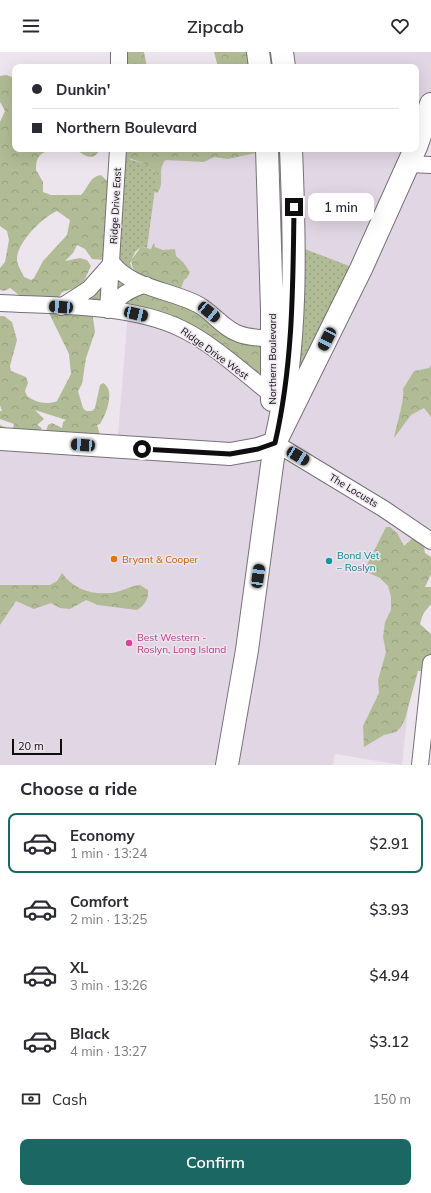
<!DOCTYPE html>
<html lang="en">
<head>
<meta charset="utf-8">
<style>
  :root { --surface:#fff; --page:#f2f2f3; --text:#2b2b33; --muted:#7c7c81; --line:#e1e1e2; --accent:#1a6763 }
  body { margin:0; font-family:Mulish,sans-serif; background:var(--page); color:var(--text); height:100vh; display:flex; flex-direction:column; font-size:15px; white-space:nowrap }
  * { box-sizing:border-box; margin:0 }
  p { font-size:13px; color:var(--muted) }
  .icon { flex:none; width:22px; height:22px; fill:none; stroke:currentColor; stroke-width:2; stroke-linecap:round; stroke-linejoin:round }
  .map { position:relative; height:713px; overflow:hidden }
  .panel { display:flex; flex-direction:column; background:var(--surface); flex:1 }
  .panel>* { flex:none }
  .top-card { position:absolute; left:12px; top:12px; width:407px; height:88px; border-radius:8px; box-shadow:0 4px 16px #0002; display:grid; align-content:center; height:88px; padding:0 20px; background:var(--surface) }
  .scale { position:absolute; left:12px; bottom:10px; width:50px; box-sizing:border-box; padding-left:4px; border:2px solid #0f0d10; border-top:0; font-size:11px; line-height:14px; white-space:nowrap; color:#0f0d10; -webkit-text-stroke:3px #ece5ed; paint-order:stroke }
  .end { position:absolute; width:18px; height:18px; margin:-9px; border:5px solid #0f0d10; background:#fff; box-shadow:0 0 0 2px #fff }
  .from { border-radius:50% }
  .bubble { position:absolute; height:28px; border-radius:8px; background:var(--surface); box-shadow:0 4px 16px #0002; font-size:13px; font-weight:600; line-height:28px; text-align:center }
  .car { position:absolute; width:12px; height:24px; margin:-12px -6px; border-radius:5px; box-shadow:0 0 3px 1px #0007; background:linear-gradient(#222 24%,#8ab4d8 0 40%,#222 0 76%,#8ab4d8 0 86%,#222 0) }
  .top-card b { display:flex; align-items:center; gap:14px; height:38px; font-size:15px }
  .top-card b+b { border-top:1px solid var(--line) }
  .top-card i { width:10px; height:10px; background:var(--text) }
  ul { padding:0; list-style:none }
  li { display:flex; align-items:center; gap:12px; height:60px; margin:0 8px 6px; padding:0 12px; border:2px solid transparent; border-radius:8px }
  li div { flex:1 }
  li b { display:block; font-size:15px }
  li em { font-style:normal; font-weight:600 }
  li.on { border-color:var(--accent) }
  li>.icon { width:36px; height:36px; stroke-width:1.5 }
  h2 { padding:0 20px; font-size:18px; line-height:48px }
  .pay { display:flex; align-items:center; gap:10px; height:44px; padding:0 20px; font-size:15px }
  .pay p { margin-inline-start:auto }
  .action { display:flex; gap:8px; margin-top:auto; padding:8px 20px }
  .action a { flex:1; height:46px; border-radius:8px; background:var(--accent); color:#fff; font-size:16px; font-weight:600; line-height:46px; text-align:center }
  header { display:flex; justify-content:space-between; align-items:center; height:52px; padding:0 20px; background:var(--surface); font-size:18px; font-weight:600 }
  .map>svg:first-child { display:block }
  .built { fill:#e1d6e3 }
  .grass { fill:url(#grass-dots) }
  .forest { fill:url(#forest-crowns); fill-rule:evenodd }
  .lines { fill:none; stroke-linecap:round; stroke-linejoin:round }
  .street-casing { stroke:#777178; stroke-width:18 }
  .secondary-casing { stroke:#777178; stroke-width:24 }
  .primary-casing { stroke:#777178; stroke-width:24 }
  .street { stroke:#fff; stroke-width:16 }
  .secondary { stroke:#fff; stroke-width:22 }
  .primary { stroke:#fff; stroke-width:22 }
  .route { stroke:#0f0d10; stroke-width:5 }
  .food-dot { fill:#e8710a; stroke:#ece5ed; stroke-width:1.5 }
  .culture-dot { fill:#0f9aa8; stroke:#ece5ed; stroke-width:1.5 }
  .hotel-dot { fill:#d1479c; stroke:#ece5ed; stroke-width:1.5 }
  .labels { text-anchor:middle; stroke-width:3; stroke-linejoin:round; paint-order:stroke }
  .street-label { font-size:10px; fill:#0f0d10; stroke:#ece5ed }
  .culture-label { font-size:10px; fill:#0d838f; stroke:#ece5ed; text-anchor:start }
  .food-label { font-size:10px; fill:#c56008; stroke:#ece5ed; text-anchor:start }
  .hotel-label { font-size:10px; fill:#b23c85; stroke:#ece5ed; text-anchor:start }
</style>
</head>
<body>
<header><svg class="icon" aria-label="menu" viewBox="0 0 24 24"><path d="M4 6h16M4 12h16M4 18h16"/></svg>Zipcab<svg class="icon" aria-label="heart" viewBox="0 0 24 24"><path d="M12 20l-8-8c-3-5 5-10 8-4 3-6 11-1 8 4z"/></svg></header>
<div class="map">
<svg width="431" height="713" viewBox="0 0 431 713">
  <defs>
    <pattern id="grass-dots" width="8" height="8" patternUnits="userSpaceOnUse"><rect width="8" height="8" fill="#b1bc96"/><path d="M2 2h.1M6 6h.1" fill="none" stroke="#97a080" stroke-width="1.8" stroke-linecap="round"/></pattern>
    <pattern id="forest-crowns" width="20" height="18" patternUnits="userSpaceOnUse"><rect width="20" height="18" fill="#b1bc96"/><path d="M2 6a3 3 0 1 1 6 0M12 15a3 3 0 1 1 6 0" fill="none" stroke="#97a080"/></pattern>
  </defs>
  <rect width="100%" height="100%" fill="#ece5ed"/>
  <path class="built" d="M258 0H431V52L416 96V15H260Z
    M118 97H415L431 113V479L426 487 402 713 335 702 333 713H0V387L117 395 128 260 255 286 146 233Z"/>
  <path class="grass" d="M118 97 131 108 143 111 157 122 147 196 141 195 135 200 130 211 134 222 117 217Z
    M297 194 357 217 308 318 293 311Z"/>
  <path class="forest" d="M122 0H144L147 15H122Z
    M214 0H258L260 15H218Z
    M6 23 15 26V97H101C99 99 97 103 94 104 88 107 82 101 77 99 66 96 44 95 38 106 36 109 36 114 36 118L43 130V140L51 143H81C89 135 89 125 101 123L109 131 104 208 92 207 85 197 77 193 73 201 65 209 80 206 87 208 91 214 82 233 76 236 62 240 59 245 88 237 134 222 131 208 141 195 151 197 154 191 155 195 163 198 175 197 176 204 183 210 190 220 187 226 184 228 180 239 223 270 273 287 272 343 194 284 92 259 95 280 86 306 82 332 78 339 83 356 86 359H92L95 356 100 333 103 331C116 338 106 363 100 372L97 373 100 383 46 379 48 373 52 371 62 376 63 370 66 368 35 358 44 367 37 373 42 376 39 379 0 385V373L7 376H13L14 372 0 367V359H2L0 353V264H4L12 270 17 288 10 314 11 319 26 325 28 331 25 339 27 344C36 351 47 353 57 349L71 322 69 302 47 257 19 243 10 236 4 239 0 238V216L5 210 9 188 7 179 0 174V70L5 59 0 50V24ZM57 159 70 168 67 183 43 209 34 226 31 228 24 225C22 220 17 213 17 208 16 191 43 165 57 159Z
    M123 97H262L260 100 228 107 214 105 204 110 166 108C156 116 166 132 157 141L154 139 157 122 143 111 126 105Z
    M431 313V365L424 356 411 363 394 386C396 373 405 348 403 337L414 319 429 316Z
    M386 475H390L397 481 404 494 412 487H418L423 492 425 501 431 505V522L425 535H431V552L423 562 420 572 431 582V619H418L405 667 401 675 396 680 384 683 364 695 363 674 379 641 378 628 386 600 383 585 385 570 391 558V545L388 534 380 526 369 521 366 515Z
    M62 521C73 537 91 543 111 541 121 540 130 534 140 533L148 538C149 547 144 554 137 558L98 553 86 548 70 557 60 556 51 551 34 557 16 549 0 573V533H50L57 529Z"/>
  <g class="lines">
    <defs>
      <path id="street" d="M119 15V0
        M409 112 431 113
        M112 211C132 237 172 238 199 253 213 261 224 277 239 282 250 286 261 286 273 287
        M0 251C55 254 132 252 182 277 213 292 244 321 272 343
        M61 255 89 237 112 211
        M108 258 118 97
        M108 258C118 245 130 236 146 233
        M275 391 384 457 431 489
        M420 713 431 611"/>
      <path id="secondary" d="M416 95 431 52
        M0 387 230 402 258 397 275 391 361 217 415 97"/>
      <path id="primary" d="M258 0 260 15
        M282 0 284 15
        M267 97 272 258V348
        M227 713 247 598 275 391C298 295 295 194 291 97"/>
    </defs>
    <use href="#street" class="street-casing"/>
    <use href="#secondary" class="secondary-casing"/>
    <use href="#primary" class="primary-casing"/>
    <use href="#street" class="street"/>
    <use href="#secondary" class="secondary"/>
    <use href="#primary" class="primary"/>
  </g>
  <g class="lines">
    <path class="route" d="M142 397 230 402 258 397 275 391C293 313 293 234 294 155"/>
  </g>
  <circle class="food-dot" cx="114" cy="507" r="4"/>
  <circle class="culture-dot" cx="329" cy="509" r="4"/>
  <circle class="hotel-dot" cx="129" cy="591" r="4"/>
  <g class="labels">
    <g class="street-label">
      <text transform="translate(115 154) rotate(-87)" y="4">Ridge Drive East</text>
      <text transform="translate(215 301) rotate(36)" y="4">Ridge Drive West</text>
      <text transform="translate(272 307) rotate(-90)" y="4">Northern Boulevard</text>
      <text transform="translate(354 438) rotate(31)" y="4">The Locusts</text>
    </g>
    <g class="culture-label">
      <text x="337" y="507">Bond Vet<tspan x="337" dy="12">– Roslyn</tspan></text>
    </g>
    <g class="food-label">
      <text x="122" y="511">Bryant &amp; Cooper</text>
    </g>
    <g class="hotel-label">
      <text x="137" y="589">Best Western -<tspan x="137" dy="12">Roslyn, Long Island</tspan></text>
    </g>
  </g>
</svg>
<div class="scale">20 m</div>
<i class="end from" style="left:142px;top:397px"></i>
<i class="end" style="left:294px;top:155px"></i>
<div class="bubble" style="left:308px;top:141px;width:66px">1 min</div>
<i class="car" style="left:61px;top:255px;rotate:274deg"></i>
<i class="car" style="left:209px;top:260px;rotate:129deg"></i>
<i class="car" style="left:136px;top:262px;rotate:103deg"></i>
<i class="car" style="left:327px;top:287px;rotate:207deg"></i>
<i class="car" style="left:83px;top:393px;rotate:274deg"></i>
<i class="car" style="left:298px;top:404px;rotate:121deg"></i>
<i class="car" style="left:258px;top:524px;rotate:8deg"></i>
<div class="top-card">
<b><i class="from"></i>Dunkin'</b>
<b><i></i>Northern Boulevard</b>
</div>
</div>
<section class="panel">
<h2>Choose a ride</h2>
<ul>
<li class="on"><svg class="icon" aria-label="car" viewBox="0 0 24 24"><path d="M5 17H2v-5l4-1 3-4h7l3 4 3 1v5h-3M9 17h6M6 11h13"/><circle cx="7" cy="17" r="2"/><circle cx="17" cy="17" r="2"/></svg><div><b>Economy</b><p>1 min · 13:24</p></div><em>$2.91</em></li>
<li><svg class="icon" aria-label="car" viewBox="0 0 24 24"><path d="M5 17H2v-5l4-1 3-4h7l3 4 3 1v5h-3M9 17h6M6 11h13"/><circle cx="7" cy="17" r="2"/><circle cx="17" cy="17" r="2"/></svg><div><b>Comfort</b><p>2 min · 13:25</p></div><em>$3.93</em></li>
<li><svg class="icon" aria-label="car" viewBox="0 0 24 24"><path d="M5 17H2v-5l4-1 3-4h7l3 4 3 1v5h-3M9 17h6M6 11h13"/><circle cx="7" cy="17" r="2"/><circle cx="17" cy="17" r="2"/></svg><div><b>XL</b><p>3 min · 13:26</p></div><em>$4.94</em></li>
<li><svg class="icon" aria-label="car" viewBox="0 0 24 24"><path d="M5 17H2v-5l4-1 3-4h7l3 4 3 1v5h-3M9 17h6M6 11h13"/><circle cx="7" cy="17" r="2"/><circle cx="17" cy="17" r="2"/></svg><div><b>Black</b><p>4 min · 13:27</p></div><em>$3.12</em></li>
</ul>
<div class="pay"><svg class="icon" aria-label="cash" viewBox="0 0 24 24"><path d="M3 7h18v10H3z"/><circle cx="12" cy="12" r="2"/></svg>Cash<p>150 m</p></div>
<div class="action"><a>Confirm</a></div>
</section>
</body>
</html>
